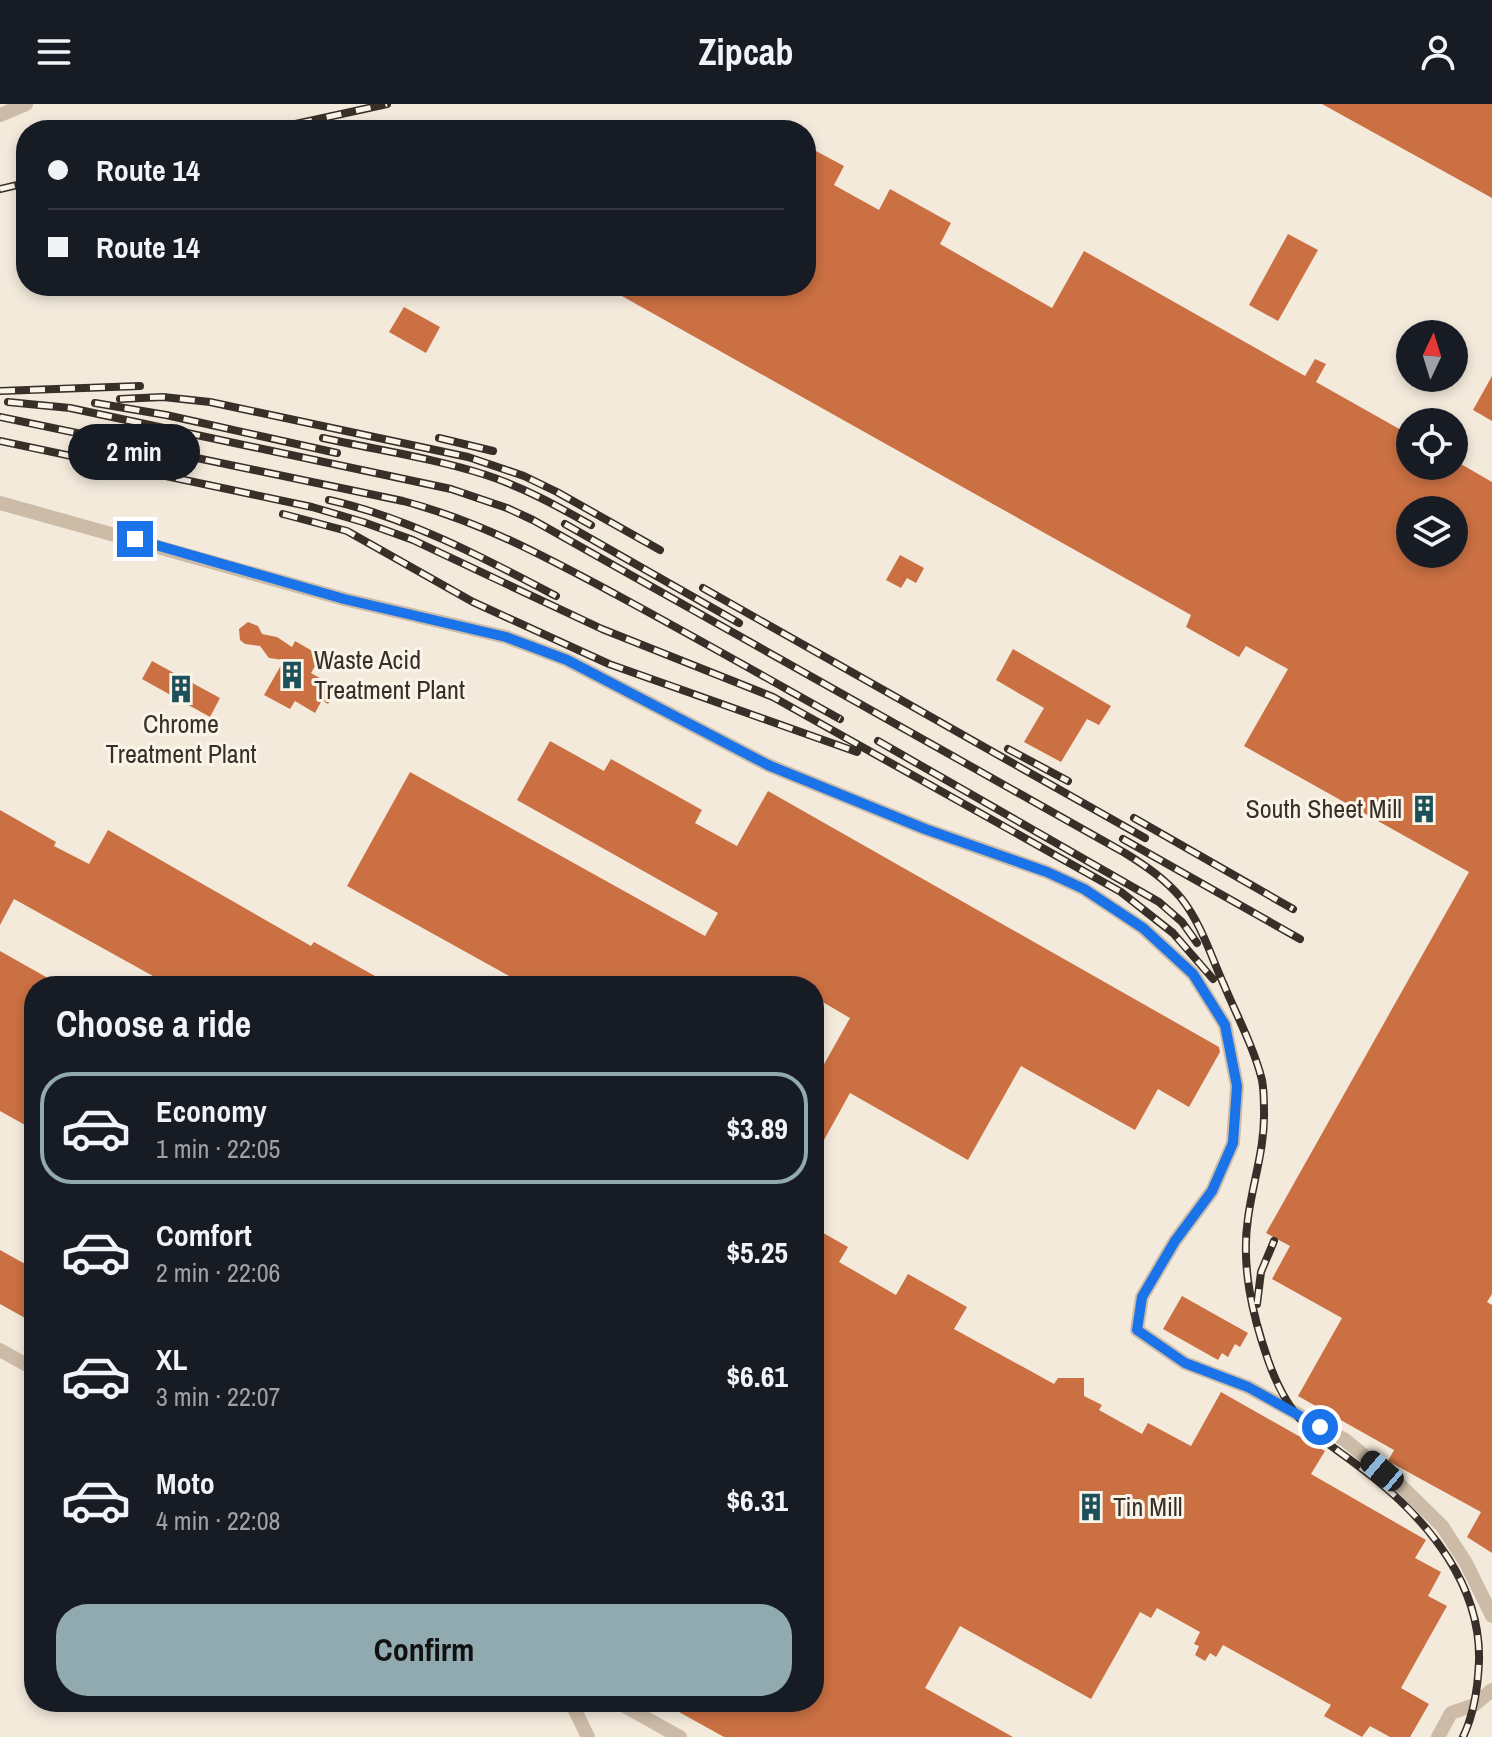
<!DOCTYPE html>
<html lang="en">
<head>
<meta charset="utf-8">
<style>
  :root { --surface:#171b24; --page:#20242c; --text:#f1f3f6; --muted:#9ea1a6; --line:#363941; --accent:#91aab0 }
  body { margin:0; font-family:"Archivo Narrow",sans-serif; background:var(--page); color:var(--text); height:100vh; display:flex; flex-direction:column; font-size:30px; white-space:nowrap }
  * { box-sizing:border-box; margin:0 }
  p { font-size:26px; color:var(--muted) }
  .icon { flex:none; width:44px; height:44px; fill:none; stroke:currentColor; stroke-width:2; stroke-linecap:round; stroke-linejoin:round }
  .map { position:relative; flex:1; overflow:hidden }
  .panel { position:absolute; left:24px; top:872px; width:800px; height:736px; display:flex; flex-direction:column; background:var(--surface); border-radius:32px; box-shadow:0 4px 12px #0003 }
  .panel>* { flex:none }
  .hud { position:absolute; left:16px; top:16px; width:800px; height:176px; border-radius:32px; box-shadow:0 4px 12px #0003; display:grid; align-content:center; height:176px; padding:0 32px; background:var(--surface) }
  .needle { width:52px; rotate:4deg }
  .fabs { position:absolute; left:1396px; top:216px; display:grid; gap:16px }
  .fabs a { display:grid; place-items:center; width:72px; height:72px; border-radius:50%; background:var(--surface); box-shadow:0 4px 12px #0003; font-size:40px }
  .end { position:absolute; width:36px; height:36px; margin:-18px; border:10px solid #1a73e8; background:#fff; box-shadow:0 0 0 4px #fff }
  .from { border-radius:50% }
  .bubble { position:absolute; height:56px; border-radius:28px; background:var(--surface); box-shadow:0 4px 12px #0003; font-size:26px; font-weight:700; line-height:56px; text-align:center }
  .car { position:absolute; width:24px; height:48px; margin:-24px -12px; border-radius:10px; box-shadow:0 0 6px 2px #0007; background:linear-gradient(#222 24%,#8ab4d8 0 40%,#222 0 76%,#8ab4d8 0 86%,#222 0) }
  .hud b { display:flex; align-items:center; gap:28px; height:76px; font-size:30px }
  .hud b+b { border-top:2px solid var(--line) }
  .hud i { width:20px; height:20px; background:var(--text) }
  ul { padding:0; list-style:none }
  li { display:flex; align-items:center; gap:24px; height:112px; margin:0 16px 12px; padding:0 16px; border:4px solid transparent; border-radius:32px }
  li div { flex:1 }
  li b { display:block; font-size:30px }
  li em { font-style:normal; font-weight:700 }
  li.on { border-color:var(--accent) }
  li>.icon { width:72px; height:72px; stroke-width:1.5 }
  h2 { padding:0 32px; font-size:36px; line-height:96px }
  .primary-button { display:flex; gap:16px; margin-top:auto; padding:16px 32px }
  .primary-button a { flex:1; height:92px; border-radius:32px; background:var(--accent); color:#111; font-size:32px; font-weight:700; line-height:92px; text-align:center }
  header { display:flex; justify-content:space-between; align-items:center; height:104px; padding:0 32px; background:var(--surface); font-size:36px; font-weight:700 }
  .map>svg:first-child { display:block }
  .building { fill:#cb7043; fill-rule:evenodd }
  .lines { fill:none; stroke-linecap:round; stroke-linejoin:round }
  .minor { stroke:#ccbba7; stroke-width:14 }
  .rail-casing { stroke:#382f28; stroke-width:8 }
  .rail { stroke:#faf4e9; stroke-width:5; stroke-dasharray:15; stroke-linecap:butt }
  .route { stroke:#1a73e8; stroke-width:10 }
  .labels { text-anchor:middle; stroke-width:6; stroke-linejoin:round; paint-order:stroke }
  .poi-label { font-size:26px; fill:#382f28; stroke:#faf4e9; text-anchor:start }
</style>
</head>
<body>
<header><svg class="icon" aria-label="menu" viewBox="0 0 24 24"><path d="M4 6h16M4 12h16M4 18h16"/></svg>Zipcab<svg class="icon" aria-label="person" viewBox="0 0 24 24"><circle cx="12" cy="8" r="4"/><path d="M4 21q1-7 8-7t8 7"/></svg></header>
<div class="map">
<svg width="1492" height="1633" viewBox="0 0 1492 1633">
  <rect width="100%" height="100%" fill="#f3eadc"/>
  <path class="building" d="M1322 0H1492V94Z
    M814 46 844 62 834 81 879 106 890 85 951 119 940 140 1052 204 1084 147 1305 272 1315 255 1326 260 1316 278 1410 331V362H1454V356L1492 378V1190L1487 1198 1492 1201V1449L1467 1433 1481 1408 1388 1357 1394 1346 1298 1292 1342 1214 1272 1175 1290 1142 1266 1129 1469 768 1244 642 1288 565 1246 542 1239 553 1186 523 1191 511 604 182H806V61ZM1410 406H1454V450H1410Z
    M1288 130 1318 146 1278 217 1249 201Z
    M404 203 440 223 426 249 389 228Z
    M1492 272V317L1473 306Z
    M900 451 924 464 916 479 907 474 901 484 886 476Z
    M248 518 258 522 262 530 277 533 292 543 295 537 321 552 311 569 337 584 328 600 322 596 315 609 295 597 290 605 264 591 284 556 269 554 260 542 245 540 240 536 239 525Z
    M1013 545 1111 602 1099 621 1087 615 1061 658 1024 638 1044 604 996 576Z
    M152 557 220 594 210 613 142 575Z
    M550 637 604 667 611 655 702 706 695 719 737 742 768 687 1219 943 1220 948 1189 1003 1158 985 1135 1026 1021 962 968 1056 850 989 814 1054V969L818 971 850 914 814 893V882H795L778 872 772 882H527L347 782 410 668 705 832 718 809 517 696Z
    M0 706 56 738 54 742 89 760 108 726 311 842 314 838 393 882H171L14 795 0 821Z
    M0 847 62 882H34V1026L0 1007Z
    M818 1126 848 1143 839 1158 896 1191 908 1170 967 1203 954 1225 1054 1280 1058 1274H1084V1292L1102 1301 1099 1306 1142 1330 1148 1319 1191 1342 1221 1288 1325 1347 1311 1370 1426 1436 1415 1454 1441 1468 1428 1492 1447 1502 1401 1584 1429 1600 1410 1633H1390L1370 1622 1362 1633 1324 1612 1331 1601 1223 1541 1216 1553 1210 1549 1205 1557 1195 1551 1199 1542 1194 1540 1200 1528 1157 1504 1151 1514 1140 1508 1091 1595 960 1522 925 1584 1013 1633H724L661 1598H814V1133Z
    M0 1146 34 1165V1219L0 1200Z
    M1182 1192 1248 1229 1240 1243 1235 1240 1228 1253 1222 1249 1218 1256 1163 1225Z"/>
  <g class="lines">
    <path class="minor" d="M0 11 26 0
      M0 399 344 495 506 533 567 556 768 661 925 725 1047 768 1084 785 1143 824 1193 870 1225 921 1237 982 1233 1039 1212 1087 1175 1137 1142 1193 1137 1226 1185 1259 1248 1283 1345 1336 1401 1382 1442 1422 1466 1459 1492 1512
      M0 1246 34 1265
      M571 1598 588 1633
      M617 1598 680 1633
      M1438 1633 1451 1609 1474 1601 1492 1586"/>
    <defs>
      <path id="rail" d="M268 26 387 0
        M0 85 26 79
        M0 287 140 282
        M120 295 163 293 210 298 468 353 524 372 557 388 660 446
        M8 298 70 304 451 385 507 404 533 416 1125 749C1146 762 1165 775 1181 794 1201 819 1211 852 1224 881 1237 912 1254 944 1262 976 1264 986 1264 997 1264 1007 1265 1044 1253 1077 1248 1114 1241 1162 1252 1210 1268 1256 1293 1327 1321 1331 1374 1374 1430 1419 1481 1482 1479 1557 1478 1582 1474 1610 1463 1633
        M95 299 166 311 337 349
        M0 313 403 397C479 417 546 453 615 490 691 531 765 573 840 615
        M323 334C377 346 433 354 486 371 523 383 557 402 591 421
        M439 334 493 347
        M0 337 312 403 363 418 413 436 602 525 773 593 1121 788 1173 829 1213 875
        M329 396C409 414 484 454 556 492
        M283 410 347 427 473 498 609 560 857 648
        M565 420 739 519
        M703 484 1145 734
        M878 637 1159 798 1182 818 1197 839
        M1008 645 1068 677
        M1134 714 1293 805
        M1123 735 1300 835
        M1257 1200 1261 1168 1274 1137"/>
    </defs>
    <use href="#rail" class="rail-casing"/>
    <use href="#rail" class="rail"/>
  </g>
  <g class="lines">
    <path class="route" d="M135 435 344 495 506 533 567 556 768 661 925 725 1047 768 1084 785 1143 824 1193 870 1225 921 1237 982 1233 1039 1212 1087 1175 1137 1142 1193 1137 1226 1185 1259 1248 1283 1320 1323"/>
  </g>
  <defs>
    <symbol id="building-bare" viewBox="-9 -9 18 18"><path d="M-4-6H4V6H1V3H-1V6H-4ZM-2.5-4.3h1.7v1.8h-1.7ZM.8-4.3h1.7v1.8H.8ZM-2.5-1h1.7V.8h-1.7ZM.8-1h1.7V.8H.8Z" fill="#1c515b" stroke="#faf4e9" stroke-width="2.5" paint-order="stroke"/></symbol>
  </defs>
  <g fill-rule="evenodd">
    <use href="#building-bare" x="272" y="551" width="40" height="40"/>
    <use href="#building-bare" x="161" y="565" width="40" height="40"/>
    <use href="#building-bare" x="1404" y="685" width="40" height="40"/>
    <use href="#building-bare" x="1071" y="1383" width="40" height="40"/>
  </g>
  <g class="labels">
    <g class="poi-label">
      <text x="314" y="565">Waste Acid<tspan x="314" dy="30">Treatment Plant</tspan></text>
      <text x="181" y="629" text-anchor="middle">Chrome<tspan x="181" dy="30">Treatment Plant</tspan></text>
      <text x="1402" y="714" text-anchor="end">South Sheet Mill</text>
      <text x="1113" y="1412">Tin Mill</text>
    </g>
  </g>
</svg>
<div class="fabs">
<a><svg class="needle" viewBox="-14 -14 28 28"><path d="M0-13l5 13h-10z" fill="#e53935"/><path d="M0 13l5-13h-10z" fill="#9ea1a6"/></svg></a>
<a><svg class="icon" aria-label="locate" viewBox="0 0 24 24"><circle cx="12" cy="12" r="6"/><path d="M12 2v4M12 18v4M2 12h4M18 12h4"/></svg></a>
<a><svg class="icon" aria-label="layers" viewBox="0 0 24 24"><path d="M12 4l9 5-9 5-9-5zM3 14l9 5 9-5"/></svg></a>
</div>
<i class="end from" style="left:1320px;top:1323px"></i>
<i class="end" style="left:135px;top:435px"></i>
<div class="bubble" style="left:68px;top:320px;width:132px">2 min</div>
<i class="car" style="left:1382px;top:1367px;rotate:310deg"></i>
<div class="hud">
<b><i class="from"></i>Route 14</b>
<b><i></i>Route 14</b>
</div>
<section class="panel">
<h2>Choose a ride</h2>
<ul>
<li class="on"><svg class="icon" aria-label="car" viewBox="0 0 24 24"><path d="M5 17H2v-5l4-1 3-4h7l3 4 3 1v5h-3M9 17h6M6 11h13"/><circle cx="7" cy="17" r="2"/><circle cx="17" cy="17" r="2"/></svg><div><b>Economy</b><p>1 min · 22:05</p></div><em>$3.89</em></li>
<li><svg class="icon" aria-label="car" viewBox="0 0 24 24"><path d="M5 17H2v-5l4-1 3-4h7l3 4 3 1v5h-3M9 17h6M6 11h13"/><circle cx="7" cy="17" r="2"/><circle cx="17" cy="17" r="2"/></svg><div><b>Comfort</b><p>2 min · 22:06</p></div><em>$5.25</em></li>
<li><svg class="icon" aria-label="car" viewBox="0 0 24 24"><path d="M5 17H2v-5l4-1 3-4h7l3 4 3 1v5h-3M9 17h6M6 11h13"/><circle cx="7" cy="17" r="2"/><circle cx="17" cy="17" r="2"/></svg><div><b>XL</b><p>3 min · 22:07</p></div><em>$6.61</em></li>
<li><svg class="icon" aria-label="car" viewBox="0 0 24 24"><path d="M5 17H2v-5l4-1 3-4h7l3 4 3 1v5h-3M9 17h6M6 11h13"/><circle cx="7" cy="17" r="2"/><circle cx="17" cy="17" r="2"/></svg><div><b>Moto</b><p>4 min · 22:08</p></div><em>$6.31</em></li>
</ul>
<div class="primary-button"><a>Confirm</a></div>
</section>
</div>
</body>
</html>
